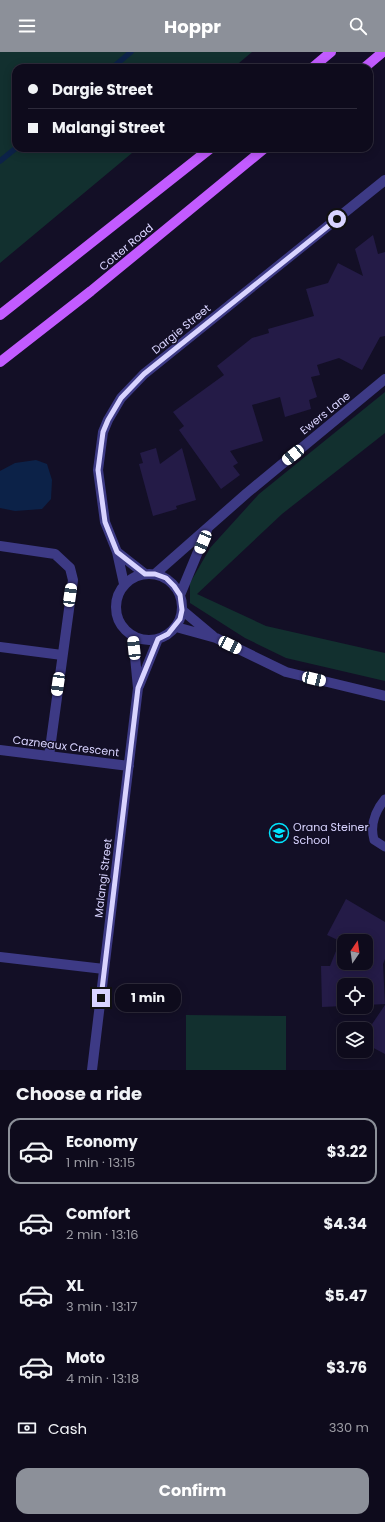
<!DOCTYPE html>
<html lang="en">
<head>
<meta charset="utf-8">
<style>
  :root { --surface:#0e0b1c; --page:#171425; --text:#f1f3f6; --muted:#9b9ba3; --line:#2e2b3b; --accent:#8c9099 }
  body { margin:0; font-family:Poppins,sans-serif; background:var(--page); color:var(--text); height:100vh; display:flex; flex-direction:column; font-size:15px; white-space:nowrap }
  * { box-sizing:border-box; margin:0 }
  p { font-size:13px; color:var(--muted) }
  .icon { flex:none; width:22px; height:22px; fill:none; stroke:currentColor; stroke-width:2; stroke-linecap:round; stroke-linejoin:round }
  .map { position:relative; height:1018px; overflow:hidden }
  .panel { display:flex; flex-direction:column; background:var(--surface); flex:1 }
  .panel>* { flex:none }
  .top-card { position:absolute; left:12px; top:12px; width:361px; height:88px; border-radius:12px; box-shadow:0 2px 10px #0003,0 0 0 1px var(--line); display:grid; align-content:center; height:88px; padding:0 16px; background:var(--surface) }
  .needle { width:26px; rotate:13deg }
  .tools { position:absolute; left:337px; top:882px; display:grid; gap:8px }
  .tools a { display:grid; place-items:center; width:36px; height:36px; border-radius:8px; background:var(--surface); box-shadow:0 2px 10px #0003,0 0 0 1px var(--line); font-size:20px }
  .end { position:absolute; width:18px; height:18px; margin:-9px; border:5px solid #d9d4ff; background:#111; box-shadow:0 0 0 2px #111 }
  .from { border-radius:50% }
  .bubble { position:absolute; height:28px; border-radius:12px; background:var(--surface); box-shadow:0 2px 10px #0003,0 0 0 1px var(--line); font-size:13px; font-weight:700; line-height:28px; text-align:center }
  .car { position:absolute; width:12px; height:24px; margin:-12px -6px; border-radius:5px; box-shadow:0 0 3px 1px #0007; background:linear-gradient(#fff 24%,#345 0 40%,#fff 0 76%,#345 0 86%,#fff 0) }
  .top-card b { display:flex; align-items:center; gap:14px; height:38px; font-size:15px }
  .top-card b+b { border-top:1px solid var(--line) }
  .top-card i { width:10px; height:10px; background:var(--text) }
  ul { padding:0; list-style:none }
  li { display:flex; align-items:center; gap:12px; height:66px; margin:0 8px 6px; padding:0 8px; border:2px solid transparent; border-radius:12px }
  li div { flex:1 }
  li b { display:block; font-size:15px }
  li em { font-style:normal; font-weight:700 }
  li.active { border-color:var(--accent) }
  li>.icon { width:36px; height:36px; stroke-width:1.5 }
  h2 { padding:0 16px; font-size:18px; line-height:48px }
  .pay { display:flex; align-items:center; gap:10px; height:44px; padding:0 16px; font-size:15px }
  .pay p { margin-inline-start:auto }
  .cta { display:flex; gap:8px; margin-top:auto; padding:8px 16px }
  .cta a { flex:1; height:46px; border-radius:12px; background:var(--accent); color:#fff; font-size:16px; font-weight:700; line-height:46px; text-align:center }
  header { display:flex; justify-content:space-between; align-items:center; height:52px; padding:0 16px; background:var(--accent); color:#fff; font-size:18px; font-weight:700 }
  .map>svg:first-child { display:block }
  .green { fill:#12302f }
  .water { fill:#0c2248 }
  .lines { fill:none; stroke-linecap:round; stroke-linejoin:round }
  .stream { stroke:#0c2248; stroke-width:5.5 }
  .building { fill:#241b47; fill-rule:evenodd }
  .lane { stroke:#3d3a85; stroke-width:9 }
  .street { stroke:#3d3a85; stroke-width:10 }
  .primary { stroke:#c25bff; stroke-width:10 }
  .route { stroke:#d9d4ff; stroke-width:5 }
  .labels { text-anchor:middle; stroke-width:3; stroke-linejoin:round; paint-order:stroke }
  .street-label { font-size:11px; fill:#d9d4ff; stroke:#130f26 }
  .poi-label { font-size:11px; fill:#d9d4ff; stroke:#130f26; text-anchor:start }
</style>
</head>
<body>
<header><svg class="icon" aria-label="menu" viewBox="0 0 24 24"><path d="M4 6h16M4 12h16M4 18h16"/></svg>Hoppr<svg class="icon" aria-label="search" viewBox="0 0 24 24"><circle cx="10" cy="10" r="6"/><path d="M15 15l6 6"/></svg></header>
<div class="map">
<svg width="385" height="1018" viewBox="0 0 385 1018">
  <rect width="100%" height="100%" fill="#130f26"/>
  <path class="green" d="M0 0H252L233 16H16V96H138L0 211Z
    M385 340V381L282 462 197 542 266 574 385 601V629L286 606 245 586 190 551V531L210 496 259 442Z
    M186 963 286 964V1018H186Z"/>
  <path class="water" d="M36 408 47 412 52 428 51 447 42 457 15 459 0 456V419L15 411Z"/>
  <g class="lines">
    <path class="stream" d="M112 16 131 0
      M0 109 16 96"/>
  </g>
  <path class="building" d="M373 183 378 202 385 200V284L380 285 362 318 339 306 317 313 320 323 311 325 317 345 309 348 311 357 285 365 280 345 252 353 263 389 230 399 238 411 233 414 240 423 221 437 179 378 184 374 173 360 224 323 217 314 252 286 269 281 268 277 314 264 306 237 328 231 338 211 363 224 355 197Z
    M156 396 160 412 182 396 196 448 176 454 177 457 153 464 139 412 143 411 140 401Z
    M346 847 385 870V907L383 912 385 952 366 953V933H344V954L322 955 321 914H330L340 889 327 883ZM344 889H366V911H344Z
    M385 953V1002L366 992V981Z"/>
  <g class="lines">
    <path class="lane" d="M385 747C375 759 370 773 374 788L385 795"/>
    <path class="street" d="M0 494 55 502 70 516 73 528 49 704
      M117 500 145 522
      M116 555a33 33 0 1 1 66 0a33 33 0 1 1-66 0Z
      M155 522 247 441 385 327
      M124 532 117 500 105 470 98 418 103 380 108 368 121 346 144 322 385 128
      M180 543 207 478
      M182 558 213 584
      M176 575 216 586 286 620 385 644
      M0 595 62 603
      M139 634 158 587
      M0 698 129 714
      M0 905 104 917
      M92 1018 138 636 133 584"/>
    <path class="primary" d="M312 16 331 0
      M364 16 383 0
      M0 263 211 96
      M0 310 91 239 265 96"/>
  </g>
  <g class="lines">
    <path class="route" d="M101 946 138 636 158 587 168 582 180 567 182 558 180 543 174 534 166 526 155 522H145L117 500 105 470 98 418 103 380 108 368 121 346 144 322 337 167"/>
  </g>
  <defs>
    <symbol id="school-ring" viewBox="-11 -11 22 22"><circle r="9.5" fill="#130f26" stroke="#00e5ff" stroke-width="1.5"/><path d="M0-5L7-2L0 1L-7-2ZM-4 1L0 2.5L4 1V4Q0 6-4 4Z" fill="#00e5ff"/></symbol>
  </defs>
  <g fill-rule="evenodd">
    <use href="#school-ring" x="268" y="770" width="22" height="22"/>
  </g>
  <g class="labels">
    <g class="street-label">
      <text transform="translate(126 195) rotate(-40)" y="4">Cotter Road</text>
      <text transform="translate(181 277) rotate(-39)" y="4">Dargie Street</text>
      <text transform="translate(325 361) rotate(-39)" y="4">Ewers Lane</text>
      <text transform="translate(66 694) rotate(7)" y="4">Cazneaux Crescent</text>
      <text transform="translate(103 826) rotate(-83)" y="4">Malangi Street</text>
    </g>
    <g class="poi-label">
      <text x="293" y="779">Orana Steiner<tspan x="293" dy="13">School</tspan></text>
    </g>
  </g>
</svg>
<div class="tools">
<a><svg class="needle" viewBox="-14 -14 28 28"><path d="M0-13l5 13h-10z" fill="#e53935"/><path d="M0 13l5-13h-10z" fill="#9b9ba3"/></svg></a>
<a><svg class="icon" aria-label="locate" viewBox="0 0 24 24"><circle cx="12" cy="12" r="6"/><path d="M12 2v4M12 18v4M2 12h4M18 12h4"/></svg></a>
<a><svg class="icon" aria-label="layers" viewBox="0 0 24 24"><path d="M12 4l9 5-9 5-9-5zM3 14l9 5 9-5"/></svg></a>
</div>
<i class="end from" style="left:337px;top:167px"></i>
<i class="end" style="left:101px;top:946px"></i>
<div class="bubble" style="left:115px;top:932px;width:66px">1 min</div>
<i class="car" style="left:293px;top:403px;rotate:231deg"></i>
<i class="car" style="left:203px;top:490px;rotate:203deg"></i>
<i class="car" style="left:70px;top:543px;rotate:8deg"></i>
<i class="car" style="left:230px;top:593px;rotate:116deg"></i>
<i class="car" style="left:134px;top:596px;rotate:354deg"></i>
<i class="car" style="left:314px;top:627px;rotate:103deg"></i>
<i class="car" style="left:58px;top:632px;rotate:188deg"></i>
<div class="top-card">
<b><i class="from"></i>Dargie Street</b>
<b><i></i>Malangi Street</b>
</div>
</div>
<section class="panel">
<h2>Choose a ride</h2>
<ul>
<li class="active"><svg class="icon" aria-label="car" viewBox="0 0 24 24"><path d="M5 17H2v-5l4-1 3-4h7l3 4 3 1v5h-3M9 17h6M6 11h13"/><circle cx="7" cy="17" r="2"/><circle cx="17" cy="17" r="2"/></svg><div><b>Economy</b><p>1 min · 13:15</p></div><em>$3.22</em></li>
<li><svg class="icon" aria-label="car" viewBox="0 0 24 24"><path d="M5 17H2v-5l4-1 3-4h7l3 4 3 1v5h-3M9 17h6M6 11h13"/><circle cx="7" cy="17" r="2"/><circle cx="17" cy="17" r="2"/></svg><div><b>Comfort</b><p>2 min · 13:16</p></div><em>$4.34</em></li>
<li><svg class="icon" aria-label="car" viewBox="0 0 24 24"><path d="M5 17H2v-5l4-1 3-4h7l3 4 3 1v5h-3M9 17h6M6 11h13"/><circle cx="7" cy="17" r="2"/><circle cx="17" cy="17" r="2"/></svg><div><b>XL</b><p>3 min · 13:17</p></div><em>$5.47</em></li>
<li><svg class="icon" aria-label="car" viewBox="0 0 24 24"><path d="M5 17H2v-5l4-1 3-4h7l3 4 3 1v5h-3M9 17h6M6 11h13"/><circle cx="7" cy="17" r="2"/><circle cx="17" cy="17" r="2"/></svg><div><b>Moto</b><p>4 min · 13:18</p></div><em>$3.76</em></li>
</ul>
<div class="pay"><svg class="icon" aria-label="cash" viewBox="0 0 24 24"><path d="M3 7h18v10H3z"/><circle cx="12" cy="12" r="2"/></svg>Cash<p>330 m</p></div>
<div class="cta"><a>Confirm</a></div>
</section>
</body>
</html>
